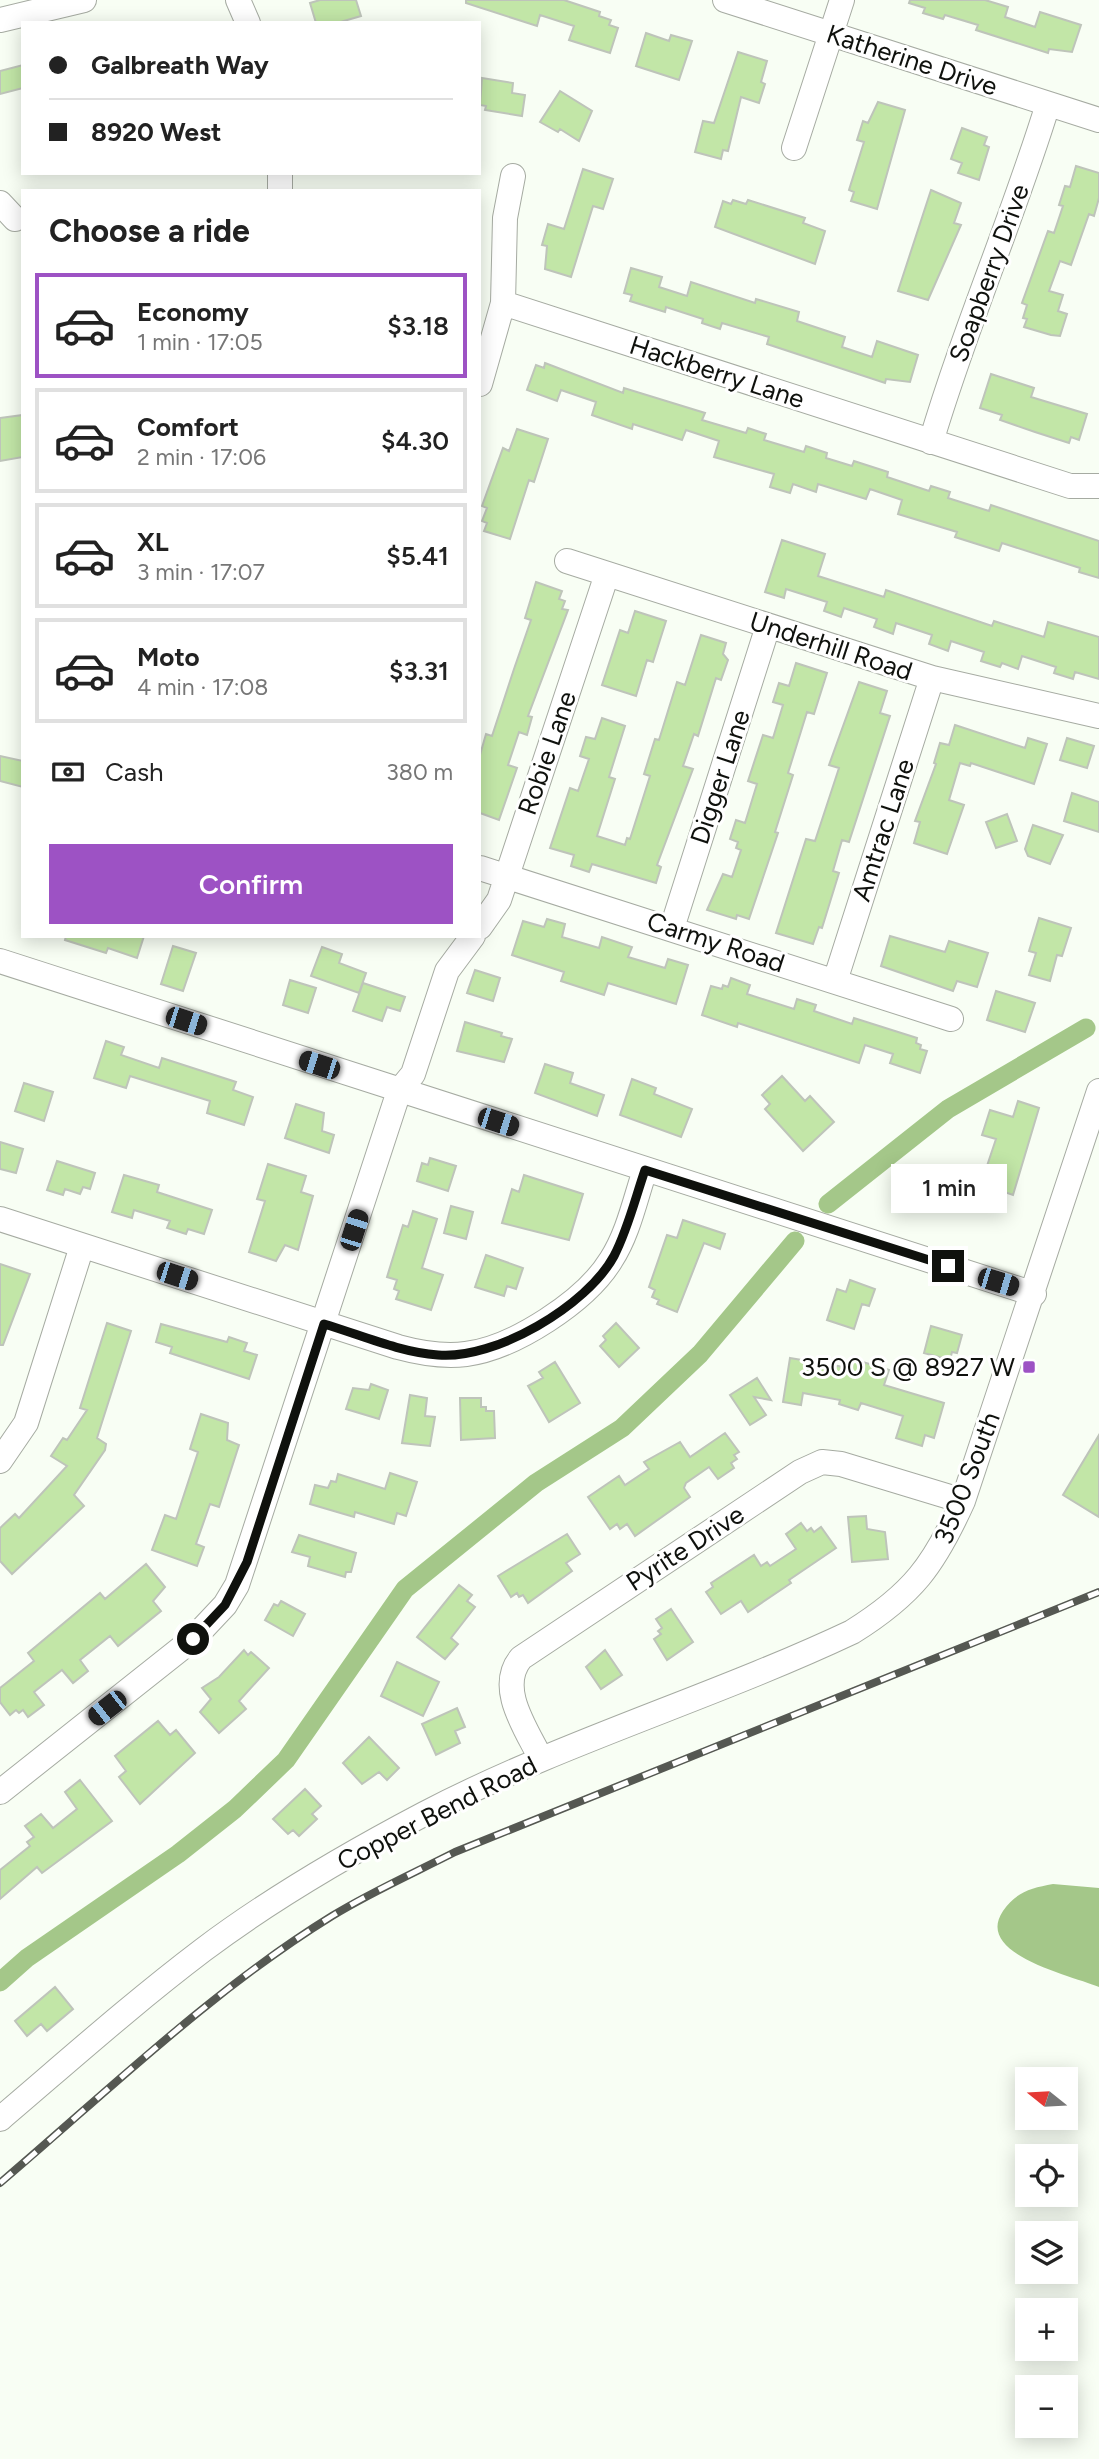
<!DOCTYPE html>
<html lang="en">
<head>
<meta charset="utf-8">
<style>
  :root { --surface:#fff; --page:#f6f6f6; --text:#222; --muted:#767676; --line:#e0e0e0; --accent:#9d52c4 }
  body { margin:0; font-family:Figtree,sans-serif; background:var(--page); color:var(--text); height:100vh; display:flex; flex-direction:column; font-size:26px; white-space:nowrap }
  * { box-sizing:border-box; margin:0 }
  p { font-size:23px; color:var(--muted) }
  .icon { flex:none; width:38px; height:38px; fill:none; stroke:currentColor; stroke-width:2; stroke-linecap:round; stroke-linejoin:round }
  .map { position:relative; flex:1; overflow:hidden }
  .sheet { position:absolute; left:21px; top:189px; width:460px; height:749px; display:flex; flex-direction:column; background:var(--surface); border-radius:0px; box-shadow:0 4px 18px #0003 }
  .sheet>* { flex:none }
  .hud { position:absolute; left:21px; top:21px; width:460px; height:154px; border-radius:0px; box-shadow:0 4px 18px #0003; display:grid; align-content:center; height:154px; padding:0 28px; background:var(--surface) }
  .needle { width:46px; rotate:288deg }
  .tools { position:absolute; left:1015px; top:2067px; display:grid; gap:14px }
  .tools a { display:grid; place-items:center; width:63px; height:63px; border-radius:0px; background:var(--surface); box-shadow:0 4px 18px #0003; font-size:35px }
  .end { position:absolute; width:32px; height:32px; margin:-16px; border:9px solid #0f110d; background:#fff; box-shadow:0 0 0 4px #fff }
  .from { border-radius:50% }
  .bubble { position:absolute; height:49px; border-radius:0px; background:var(--surface); box-shadow:0 4px 18px #0003; font-size:23px; font-weight:600; line-height:49px; text-align:center }
  .car { position:absolute; width:21px; height:42px; margin:-21px -10px; border-radius:9px; box-shadow:0 0 5px 2px #0007; background:linear-gradient(#222 24%,#8ab4d8 0 40%,#222 0 76%,#8ab4d8 0 86%,#222 0) }
  .hud b { display:flex; align-items:center; gap:24px; height:66px; font-size:26px }
  .hud b+b { border-top:2px solid var(--line) }
  .hud i { width:18px; height:18px; background:var(--text) }
  ul { padding:0; list-style:none }
  li { display:flex; align-items:center; gap:21px; height:105px; margin:0 14px 10px; padding:0 14px; border:4px solid var(--line); border-radius:0px }
  li div { flex:1 }
  li b { display:block; font-size:26px }
  li em { font-style:normal; font-weight:600 }
  li.current { border-color:var(--accent) }
  li>.icon { width:63px; height:63px; stroke-width:1.5 }
  h2 { padding:0 28px; font-size:32px; line-height:84px }
  .pay { display:flex; align-items:center; gap:18px; height:77px; padding:0 28px; font-size:26px }
  .pay p { margin-inline-start:auto }
  .primary-button { display:flex; gap:14px; margin-top:auto; padding:14px 28px }
  .primary-button a { flex:1; height:80px; border-radius:0px; background:var(--accent); color:#fff; font-size:28px; font-weight:600; line-height:80px; text-align:center }
  .map>svg:first-child { display:block }
  .water { fill:#a4c789 }
  .lines { fill:none; stroke-linecap:round; stroke-linejoin:round }
  .canal { stroke:#a4c789; stroke-width:19 }
  .building { fill:#c2e6a7; stroke:#bec4ba; stroke-width:2 }
  .minor-casing { stroke:#a6aba2; stroke-width:26 }
  .minor { stroke:#fff; stroke-width:24 }
  .rail-casing { stroke:#555852; stroke-width:8 }
  .rail { stroke:#fff; stroke-width:5; stroke-dasharray:16; stroke-linecap:butt }
  .route { stroke:#0f110d; stroke-width:9 }
  .poi-dot { fill:#9d52c4; stroke:#fff; stroke-width:2.5 }
  .labels { text-anchor:middle; stroke-width:6; stroke-linejoin:round; paint-order:stroke }
  .street-label { font-size:26px; fill:#0f110d; stroke:#fff }
  .poi-label { font-size:26px; fill:#0f110d; stroke:#fff; text-anchor:end }
</style>
</head>
<body>
<div class="map">
<svg width="1099" height="2459" viewBox="0 0 1099 2459">
  <rect width="100%" height="100%" fill="#f8fef4"/>
  <path class="water" d="M1053 1884 1099 1888V1987C1074 1976 973 1955 1003 1911 1016 1892 1031 1888 1053 1884Z"/>
  <g class="lines">
    <path class="canal" d="M828 1204 948 1109 1086 1028
      M0 1982 27 1958 178 1854 235 1809 286 1760 405 1589 536 1483 622 1428 700 1354 795 1241"/>
  </g>
  <path class="building" d="M320 0H356L361 16 337 23H316L310 3Z
    M466 0H564L600 12 599 16 611 20 609 25 618 28 610 53 569 40 574 26 540 15 537 26 466 3Z
    M910 0H985L1008 7 1005 17 1035 27 1040 12 1081 25 1072 52 1049 49 1048 53 976 30 978 25 945 15 943 19 923 13 925 8 909 3Z
    M646 33 669 41 671 35 692 41 679 80 636 66Z
    M738 52 767 61 761 82 765 84 759 103 741 97 728 151 723 150 721 159 695 152 703 121 714 123Z
    M23 65V88L0 94V71Z
    M482 78 513 83 512 93 525 95 522 116 485 110 486 106 480 105Z
    M560 91 592 111 579 141 560 129 558 132 540 122Z
    M878 102 905 110 877 209 851 201 854 192 849 190 864 142 857 140 863 121 868 123Z
    M962 128 987 137 984 145 989 147 979 180 958 173 962 163 951 159Z
    M1076 166 1099 173V198L1094 216 1089 214 1071 265 1060 261 1049 291 1063 295 1058 311 1067 314 1060 336 1051 335 1024 327 1027 319 1023 318 1027 305 1022 303 1048 231 1054 233 1063 206 1059 205 1065 186 1070 187Z
    M583 169 613 179 603 209 593 206 571 277 545 269 547 246 542 245 548 224 564 229Z
    M931 190 961 203 954 223 961 225 928 300 898 291Z
    M733 200 746 204 748 200 805 218 803 223 825 231 815 264 715 227 723 201 731 204Z
    M631 268 662 277 659 287 687 296 691 282 755 303 756 299 799 312 797 321 845 337 842 347 872 357 877 341 918 355 910 382 886 379 885 383 767 344 769 337 722 323 720 329 702 323 703 319 666 307 665 312 630 301 632 295 624 293Z
    M545 363 623 393 624 388 705 413 702 420 746 433 748 428 766 434 764 440 804 452 806 446 827 453 826 458 852 466 854 461 888 472 887 477 929 491 931 486 950 492 948 498 989 511 991 505 1099 541V578L1079 572 1080 568 1002 543 999 551 955 537 957 532 898 514 902 500 870 489 866 499 818 484 816 492 793 484 790 493 770 487 774 474 714 457 719 441 686 430 682 440 633 424 632 429 592 415 596 402 561 390 557 401 527 390 536 365 544 368Z
    M991 374 1034 388 1031 397 1087 414 1079 440 1071 437 1069 443 1035 432 1000 420 1002 415 980 408Z
    M23 415V457L0 461V418Z
    M517 429 548 439 534 482 529 480 510 539 484 531 487 523 482 521 487 508 482 506 503 448 509 451Z
    M782 540 825 554 818 576 884 597 886 590 992 626 994 621 1044 637 1048 622 1099 637V679L1075 672 1073 679 1054 673 1056 667 1022 656 1018 669 1002 663 1000 667 981 661 984 652 951 641 948 651 929 644 932 635 896 623 893 634 874 627 877 619 844 608 841 617 824 611 827 602 786 589 784 598 765 592Z
    M536 582 562 591 559 599 565 601 562 609 568 610 528 716 532 717 527 735 519 732 508 765 517 768 499 820 480 813V755L486 734 492 736 514 669 531 620 525 618Z
    M635 611 666 621 653 662 647 660 636 696 602 685 620 630 628 633Z
    M701 635 726 643 723 654 728 660 721 680 716 678 698 736 694 734 683 766 693 769 657 865 661 867 656 883 592 864 589 872 571 866 574 855 550 848 570 788 578 791 589 759 580 756 586 737 595 739 602 718 625 726 609 777 615 779 597 836 625 845 627 838 630 839 650 776 644 774 655 739 659 740 677 682 685 685Z
    M796 663 827 673 814 714 807 712 788 773 793 775 775 832 778 833 749 919 737 915 736 919 707 910 723 874 732 877 741 850 736 848 738 842 730 839 736 820 745 823 757 784 748 781 763 735 773 738 783 705 773 702 779 683 789 686Z
    M859 682 887 691 880 713 890 716 849 842 842 840 833 871 839 873 822 928 819 927 813 944 776 933 806 839 815 841 839 768 829 765Z
    M955 725 1025 748 1028 738 1047 744 1034 784 971 763 970 766 960 763 949 800 964 805 947 854 914 843 920 822 915 821 936 764 934 763 940 743 949 745Z
    M1067 738 1094 746 1087 768 1060 760Z
    M0 756 23 761V787L0 781Z
    M1072 793 1099 802V832L1064 821Z
    M1007 814 1017 841 996 848 986 822Z
    M1033 825 1063 835 1050 864 1028 856 1025 849Z
    M1039 918 1071 928 1062 956 1057 955 1050 981 1029 975 1036 953 1029 951Z
    M547 919 565 924 562 937 599 948 602 937 632 947 628 957 665 968 668 959 688 965 676 1004 608 983 604 995 561 981 564 972 512 955 523 921 544 927Z
    M66 936H144L137 958 108 948 106 953 65 940Z
    M890 936 945 952 949 941 988 953 977 987 957 981 953 991 881 966Z
    M173 946 196 953 183 991 161 984Z
    M322 947 342 954 339 963 366 973 359 993 311 976Z
    M475 970 500 978 493 1001 467 993Z
    M731 978 750 985 747 994 794 1009 797 999 816 1005 814 1011 852 1024 854 1018 917 1038 916 1043 921 1045 920 1049 927 1051 920 1073 890 1063 893 1054 865 1045 859 1063 738 1023 737 1027 702 1015 711 986 722 989 723 985 728 987Z
    M290 980 316 988 308 1013 283 1005Z
    M363 983 405 997 400 1011 387 1007 382 1021 353 1011Z
    M996 991 1035 1003 1025 1032 987 1020Z
    M465 1022 502 1033 501 1036 512 1039 504 1062 457 1051Z
    M106 1041 124 1047 121 1055 159 1068 162 1058 236 1082 233 1090 253 1097 244 1125 207 1113 210 1101 130 1076 126 1088 94 1078Z
    M545 1064 573 1073 570 1083 604 1095 597 1116 535 1093Z
    M782 1076 805 1101 810 1096 834 1122 803 1151 765 1109 770 1104 762 1095Z
    M632 1079 656 1088 654 1094 692 1109 681 1137 620 1115Z
    M24 1083 53 1092 44 1121 15 1111Z
    M1018 1101 1039 1108 1013 1195 981 1184 996 1139 982 1135 990 1110 1013 1117Z
    M296 1104 324 1113 322 1131 334 1135 329 1153 285 1138Z
    M0 1142 23 1149 16 1173 0 1169Z
    M430 1158 456 1166 448 1191 417 1181 422 1163 428 1165Z
    M57 1161 95 1173 90 1189 83 1187 80 1194 65 1189 63 1195 47 1190Z
    M268 1164 306 1176 301 1192 313 1196 298 1250 285 1245 276 1261 249 1252 265 1201 257 1199Z
    M124 1175 159 1185 157 1192 212 1210 204 1234 188 1229 186 1234 167 1228 170 1221 134 1210 132 1218 112 1212Z
    M524 1175 583 1194 569 1240 502 1223 512 1189 519 1192Z
    M451 1206 473 1212 466 1239 444 1233Z
    M413 1211 437 1219 422 1268 443 1275 431 1310 396 1299 399 1291 394 1289 397 1280 387 1277 403 1225 408 1227Z
    M683 1220 725 1234 720 1249 704 1243 677 1312 657 1304 659 1300 652 1297 655 1290 649 1287 667 1235 677 1238Z
    M486 1255 523 1268 516 1289 507 1286 504 1296 475 1287Z
    M0 1264 30 1274 3 1345H0Z
    M850 1280 875 1289 869 1306 862 1304 854 1329 827 1320 837 1289 846 1292Z
    M107 1323 131 1331 97 1438 106 1444 105 1450 74 1495 84 1506 12 1574 0 1561V1528L15 1514 19 1518 67 1466 51 1456 63 1438 67 1440 87 1410 80 1408Z
    M616 1323 639 1348 619 1367 600 1346 606 1340 603 1336Z
    M161 1324 227 1342 229 1337 247 1343 244 1351 257 1355 249 1379 170 1353 172 1347 156 1342Z
    M931 1326 962 1335 957 1353 952 1352 950 1360 924 1353Z
    M790 1358 850 1368 853 1359 889 1370 884 1385 944 1403 934 1438 925 1435 922 1446 896 1438 903 1416 861 1403 858 1410 839 1404 840 1400 803 1393 801 1405 783 1402Z
    M555 1362 580 1403 549 1422 528 1386 543 1378 539 1372Z
    M757 1378 771 1400 754 1397 766 1415 750 1425 730 1395Z
    M371 1384 388 1390 379 1419 346 1409 353 1388 369 1390Z
    M410 1395 427 1398 425 1416 435 1417 430 1446 402 1443Z
    M460 1398H481V1407H486V1411H494L495 1438 461 1440Z
    M201 1414 228 1423 227 1440 239 1445 219 1507 210 1504 196 1544 204 1547 197 1566 152 1550 165 1515 176 1519 198 1452 190 1449Z
    M725 1433 739 1452 734 1455 737 1459 731 1463 734 1468 718 1479 709 1467 686 1483 684 1488 690 1497 635 1536 627 1524 620 1529 617 1524 610 1529 588 1497 619 1476 625 1485 649 1469 644 1462 680 1442 690 1457Z
    M1099 1435V1517L1063 1495Z
    M390 1473 417 1482 406 1516 397 1513 394 1524 355 1512 354 1517 310 1504 315 1485 328 1488 331 1481 336 1482 338 1474 385 1489Z
    M866 1516 867 1529 885 1532 888 1559 852 1562 848 1517Z
    M801 1523 807 1531 811 1528 814 1532 821 1527 836 1548 789 1580 791 1583 748 1612 741 1601 721 1614 706 1592 713 1587 711 1583 754 1555 761 1566 767 1562 770 1566 796 1549 786 1534Z
    M567 1534 580 1554 566 1563 572 1571 528 1603 523 1595 519 1597 517 1593 511 1597 498 1576Z
    M299 1535 356 1553 351 1572H346L345 1577 308 1566 310 1557 292 1552Z
    M146 1564 165 1587 153 1601 161 1611 118 1646 110 1636 80 1660 88 1671 73 1683 62 1670 34 1692 44 1705 28 1717 23 1710 19 1713 16 1710 10 1715 0 1702V1688L34 1661 28 1653 100 1593 105 1599Z
    M459 1585 472 1595 467 1601 475 1607 451 1638 458 1644 445 1659 417 1637Z
    M281 1601 305 1614 293 1636 265 1620 274 1604 278 1606Z
    M671 1609 693 1642 667 1660 654 1639 661 1634 658 1631 662 1628 656 1619Z
    M244 1650 248 1655 251 1652 269 1668 239 1701 246 1709 219 1733 200 1712 211 1699 202 1688 219 1677Z
    M605 1650 622 1675 601 1689 586 1667Z
    M397 1662 439 1682 423 1716 381 1696Z
    M457 1708 465 1727 455 1731 460 1743 436 1755 422 1724Z
    M158 1721 170 1735 176 1730 195 1753 140 1804 119 1777 126 1771 115 1756Z
    M369 1737 399 1768 387 1780 379 1772 362 1784 343 1763Z
    M80 1780 112 1821 42 1873 37 1867 0 1899V1870L30 1846 27 1842 34 1837 25 1826 41 1814 53 1828 77 1809 65 1792Z
    M305 1789 321 1806 312 1814 317 1819 299 1836 293 1830 288 1834 273 1819Z
    M55 1987 73 2009 47 2031 41 2024 27 2036 15 2021Z"/>
  <g class="lines">
    <defs>
      <path id="minor" d="M238 0 248 23
        M725 0 1099 120
        M0 20 84 0
        M794 148 842 0
        M280 191V173
        M0 203 15 219
        M503 303 1070 486H1099
        M480 384 503 303 505 218 513 176
        M931 442C965 327 1013 218 1048 104
        M567 561 932 678 1099 716
        M480 868 951 1019
        M480 927 499 900 607 574
        M672 928 768 626
        M0 961 1034 1294
        M835 981 932 678
        M0 1219 398 1347C420 1353 443 1357 466 1354 514 1348 586 1301 611 1260 628 1234 635 1200 645 1170
        M0 1461 26 1423 82 1246
        M541 1759C527 1730 496 1688 521 1658L800 1472 822 1462 841 1464 963 1501
        M0 1792 193 1639 225 1605 237 1585 399 1091 413 1074 447 971 473 936
        M0 2119C67 2062 133 2003 203 1950 272 1898 348 1854 424 1814 562 1742 712 1698 852 1632 913 1594 934 1565 963 1501L1099 1091"/>
    </defs>
    <use href="#minor" class="minor-casing"/>
    <use href="#minor" class="minor"/>
    <defs>
      <path id="rail" d="M0 2183C107 2092 212 1990 332 1916 371 1892 414 1873 455 1852L1099 1592"/>
    </defs>
    <use href="#rail" class="rail-casing"/>
    <use href="#rail" class="rail"/>
  </g>
  <g class="lines">
    <path class="route" d="M193 1639 225 1605 247 1562 324 1324C361 1335 399 1352 438 1355 495 1360 587 1306 614 1256 628 1229 635 1199 645 1170L948 1266"/>
  </g>
  <rect class="poi-dot" x="1022" y="1360" width="14" height="14" rx="3.5"/>
  <g class="labels">
    <g class="street-label">
      <text transform="translate(912 60) rotate(18)" y="9">Katherine Drive</text>
      <text transform="translate(989 273) rotate(-70)" y="9">Soapberry Drive</text>
      <text transform="translate(717 372) rotate(18)" y="9">Hackberry Lane</text>
      <text transform="translate(831 646) rotate(18)" y="9">Underhill Road</text>
      <text transform="translate(547 753) rotate(-71)" y="9">Robie Lane</text>
      <text transform="translate(720 777) rotate(-72)" y="9">Digger Lane</text>
      <text transform="translate(883 830) rotate(-72)" y="9">Amtrac Lane</text>
      <text transform="translate(716 942) rotate(18)" y="9">Carmy Road</text>
      <text transform="translate(967 1478) rotate(-69)" y="9">3500 South</text>
      <text transform="translate(685 1548) rotate(-33)" y="9">Pyrite Drive</text>
      <text transform="translate(437 1813) rotate(-27)" y="9">Copper Bend Road</text>
    </g>
    <g class="poi-label">
      <text x="1015" y="1376">3500 S @ 8927 W</text>
    </g>
  </g>
</svg>
<div class="tools">
<a><svg class="needle" viewBox="-14 -14 28 28"><path d="M0-13l5 13h-10z" fill="#e53935"/><path d="M0 13l5-13h-10z" fill="#767676"/></svg></a>
<a><svg class="icon" aria-label="locate" viewBox="0 0 24 24"><circle cx="12" cy="12" r="6"/><path d="M12 2v4M12 18v4M2 12h4M18 12h4"/></svg></a>
<a><svg class="icon" aria-label="layers" viewBox="0 0 24 24"><path d="M12 4l9 5-9 5-9-5zM3 14l9 5 9-5"/></svg></a>
<a>+</a>
<a>−</a>
</div>
<i class="end from" style="left:193px;top:1639px"></i>
<i class="end" style="left:948px;top:1266px"></i>
<div class="bubble" style="left:891px;top:1164px;width:116px">1 min</div>
<i class="car" style="left:186px;top:1021px;rotate:108deg"></i>
<i class="car" style="left:319px;top:1065px;rotate:288deg"></i>
<i class="car" style="left:498px;top:1122px;rotate:108deg"></i>
<i class="car" style="left:354px;top:1230px;rotate:18deg"></i>
<i class="car" style="left:177px;top:1276px;rotate:108deg"></i>
<i class="car" style="left:998px;top:1282px;rotate:107deg"></i>
<i class="car" style="left:107px;top:1708px;rotate:232deg"></i>
<div class="hud">
<b><i class="from"></i>Galbreath Way</b>
<b><i></i>8920 West</b>
</div>
<section class="sheet">
<h2>Choose a ride</h2>
<ul>
<li class="current"><svg class="icon" aria-label="car" viewBox="0 0 24 24"><path d="M5 17H2v-5l4-1 3-4h7l3 4 3 1v5h-3M9 17h6M6 11h13"/><circle cx="7" cy="17" r="2"/><circle cx="17" cy="17" r="2"/></svg><div><b>Economy</b><p>1 min · 17:05</p></div><em>$3.18</em></li>
<li><svg class="icon" aria-label="car" viewBox="0 0 24 24"><path d="M5 17H2v-5l4-1 3-4h7l3 4 3 1v5h-3M9 17h6M6 11h13"/><circle cx="7" cy="17" r="2"/><circle cx="17" cy="17" r="2"/></svg><div><b>Comfort</b><p>2 min · 17:06</p></div><em>$4.30</em></li>
<li><svg class="icon" aria-label="car" viewBox="0 0 24 24"><path d="M5 17H2v-5l4-1 3-4h7l3 4 3 1v5h-3M9 17h6M6 11h13"/><circle cx="7" cy="17" r="2"/><circle cx="17" cy="17" r="2"/></svg><div><b>XL</b><p>3 min · 17:07</p></div><em>$5.41</em></li>
<li><svg class="icon" aria-label="car" viewBox="0 0 24 24"><path d="M5 17H2v-5l4-1 3-4h7l3 4 3 1v5h-3M9 17h6M6 11h13"/><circle cx="7" cy="17" r="2"/><circle cx="17" cy="17" r="2"/></svg><div><b>Moto</b><p>4 min · 17:08</p></div><em>$3.31</em></li>
</ul>
<div class="pay"><svg class="icon" aria-label="cash" viewBox="0 0 24 24"><path d="M3 7h18v10H3z"/><circle cx="12" cy="12" r="2"/></svg>Cash<p>380 m</p></div>
<div class="primary-button"><a>Confirm</a></div>
</section>
</div>
</body>
</html>
